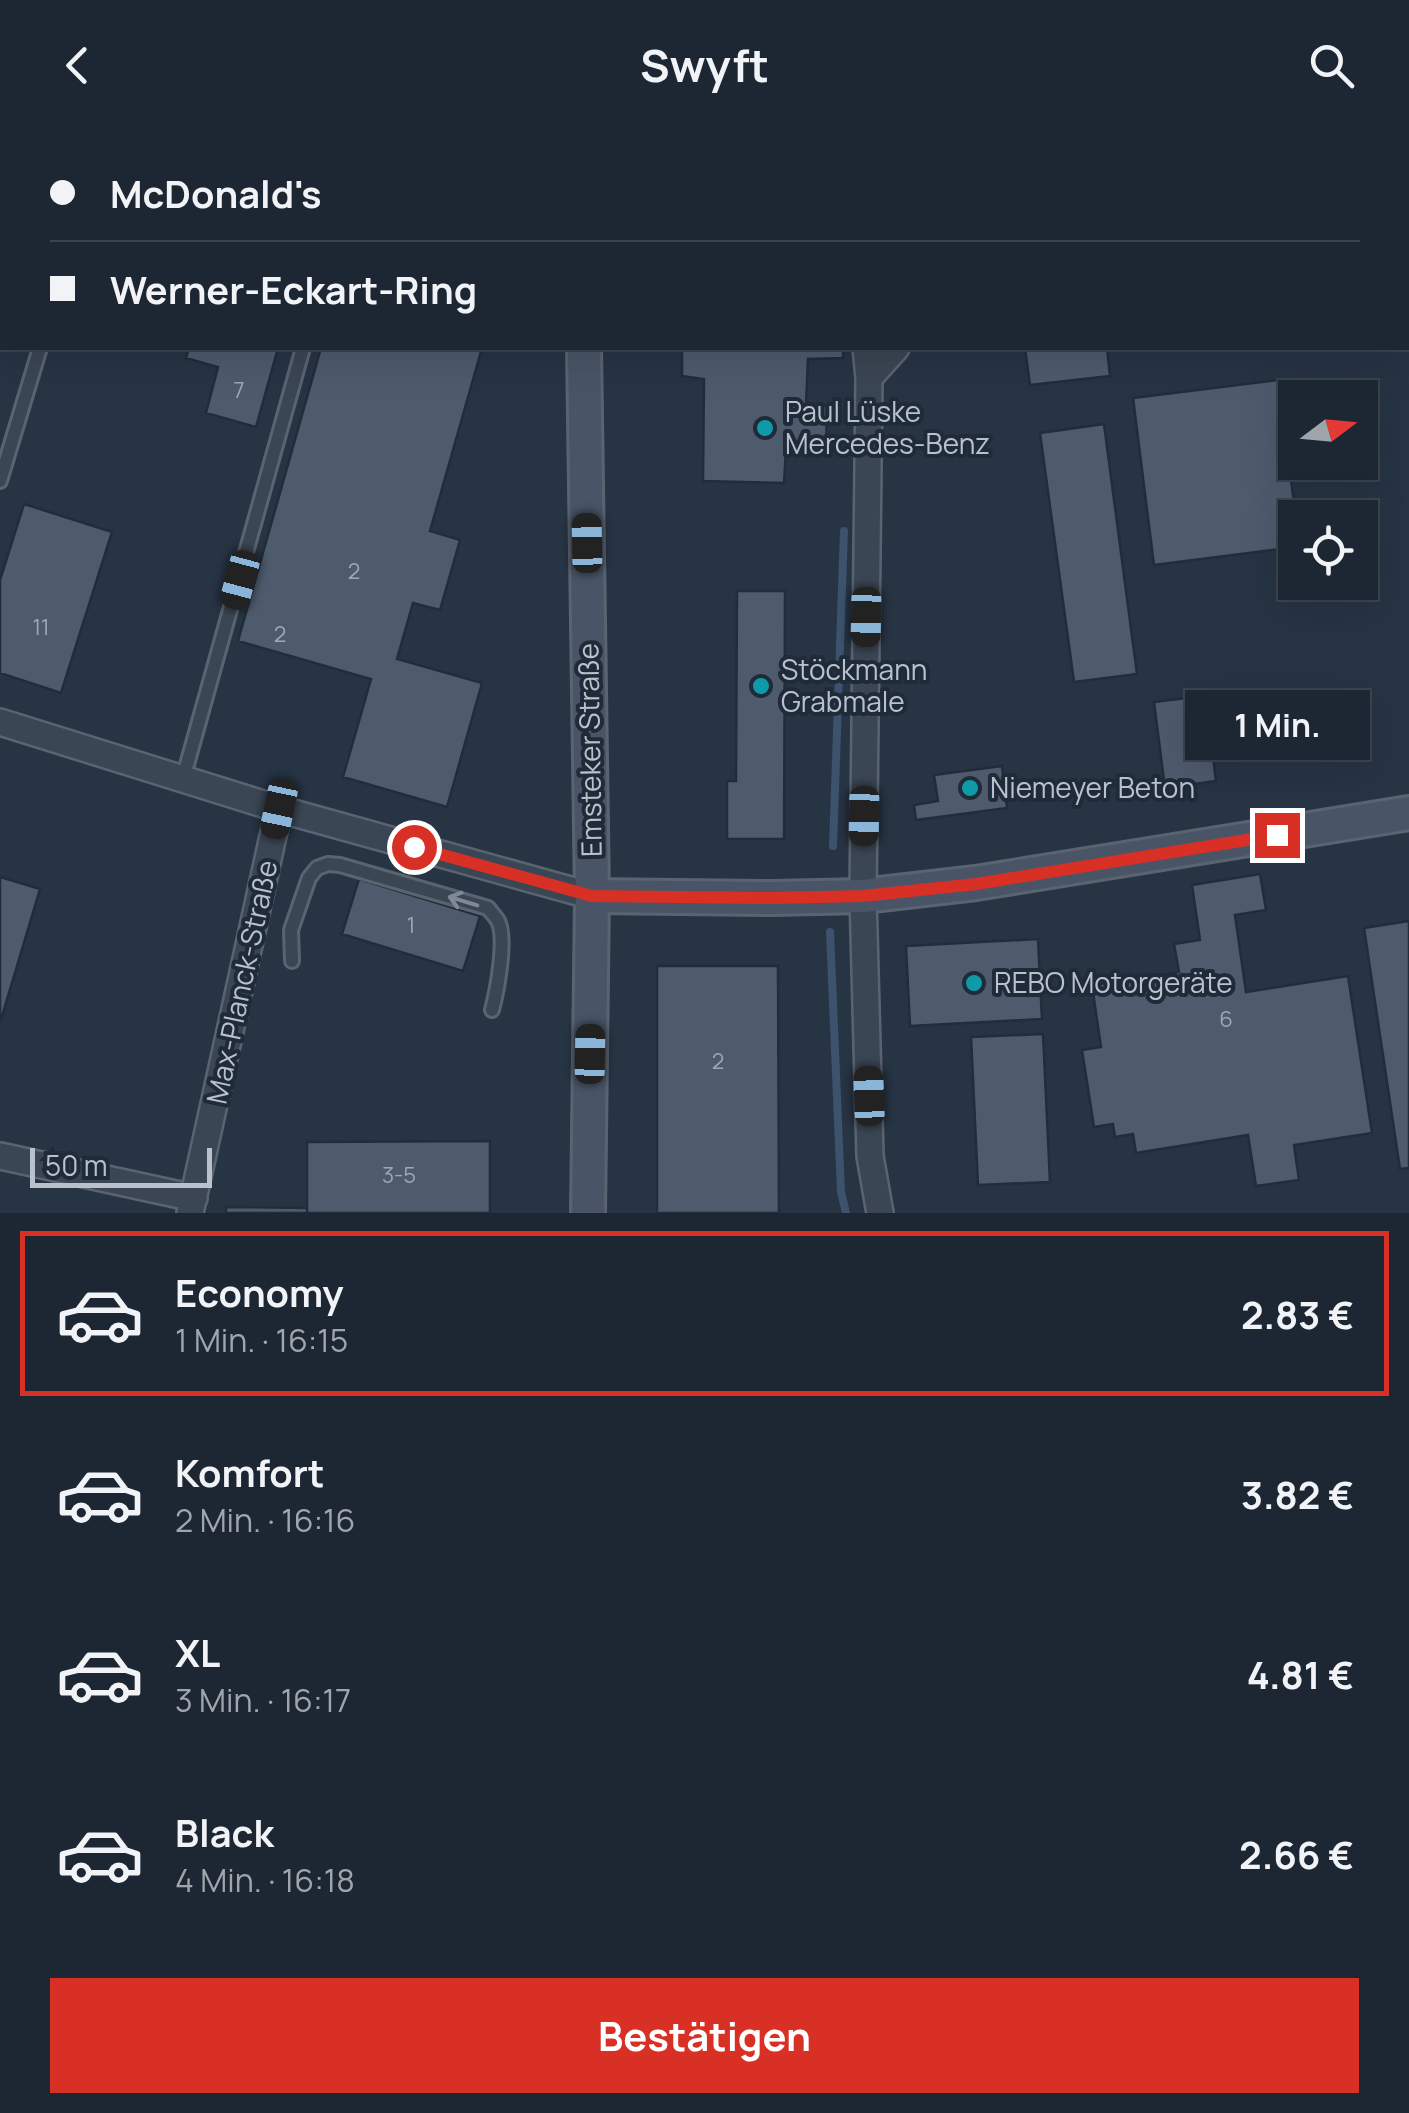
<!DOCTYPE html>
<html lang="de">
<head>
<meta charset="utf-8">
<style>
  :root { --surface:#1d2733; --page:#2a333f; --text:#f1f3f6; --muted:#a0a5ac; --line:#3b444e; --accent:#d93025 }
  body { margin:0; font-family:Manrope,sans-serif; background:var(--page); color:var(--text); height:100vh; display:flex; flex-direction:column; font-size:38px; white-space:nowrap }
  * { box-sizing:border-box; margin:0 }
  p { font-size:32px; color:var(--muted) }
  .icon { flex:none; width:55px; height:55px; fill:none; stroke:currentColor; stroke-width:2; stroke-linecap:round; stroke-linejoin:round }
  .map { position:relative; height:1083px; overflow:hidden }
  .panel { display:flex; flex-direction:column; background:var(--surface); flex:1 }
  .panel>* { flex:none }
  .guide { position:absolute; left:0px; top:0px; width:1410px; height:220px; box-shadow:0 10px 40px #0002,0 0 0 2px var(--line); display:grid; align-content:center; height:220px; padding:0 50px; background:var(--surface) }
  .needle { width:65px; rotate:74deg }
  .fabs { position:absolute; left:1278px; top:250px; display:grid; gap:20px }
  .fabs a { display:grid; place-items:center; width:100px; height:100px; border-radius:0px; background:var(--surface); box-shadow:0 10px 40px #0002,0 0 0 2px var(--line); font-size:50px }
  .scale { position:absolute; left:30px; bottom:25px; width:182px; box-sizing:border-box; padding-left:10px; border:5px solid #b9c1cd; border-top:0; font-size:28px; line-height:35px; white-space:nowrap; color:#b9c1cd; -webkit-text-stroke:8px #202b39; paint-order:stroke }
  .end { position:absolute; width:45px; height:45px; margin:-22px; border:12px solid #d93025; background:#fff; box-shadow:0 0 0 5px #fff }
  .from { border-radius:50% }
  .bubble { position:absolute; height:70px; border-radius:0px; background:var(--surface); box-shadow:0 10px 40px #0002,0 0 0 2px var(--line); font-size:32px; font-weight:700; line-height:70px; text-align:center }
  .car { position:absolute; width:30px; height:60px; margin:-30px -15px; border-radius:12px; box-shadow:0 0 8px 2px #0007; background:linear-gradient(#222 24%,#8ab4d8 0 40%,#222 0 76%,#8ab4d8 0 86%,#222 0) }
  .guide b { display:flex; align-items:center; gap:35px; height:95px; font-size:38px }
  .guide b+b { border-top:2px solid var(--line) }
  .guide i { width:25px; height:25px; background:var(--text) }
  ul { padding:18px 0 0; list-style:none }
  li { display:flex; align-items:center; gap:30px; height:165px; margin:0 20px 15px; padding:0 30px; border:5px solid transparent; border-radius:0px }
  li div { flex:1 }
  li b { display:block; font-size:38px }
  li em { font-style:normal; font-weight:700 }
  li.current { border-color:var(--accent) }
  li>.icon { width:90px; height:90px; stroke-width:1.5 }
  .action { display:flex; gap:20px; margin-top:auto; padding:20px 50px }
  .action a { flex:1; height:115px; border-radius:0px; background:var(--accent); color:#fff; font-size:40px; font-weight:700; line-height:115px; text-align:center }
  header { display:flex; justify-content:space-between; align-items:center; height:130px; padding:0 50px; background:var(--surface); font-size:45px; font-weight:700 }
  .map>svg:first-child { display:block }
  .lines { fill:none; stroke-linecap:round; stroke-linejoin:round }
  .stream { stroke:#3c526d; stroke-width:8 }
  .building { fill:#4e5b6d; stroke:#222d3b; stroke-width:2.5 }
  .lane-casing { stroke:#5a6471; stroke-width:18 }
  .street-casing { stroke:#5a6471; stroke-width:30 }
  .secondary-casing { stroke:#5a6471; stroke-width:38 }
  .lane { stroke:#3b4654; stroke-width:12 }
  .street { stroke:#3b4654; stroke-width:25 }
  .secondary { stroke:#495567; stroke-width:32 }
  .oneway { stroke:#808a97 }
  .route { stroke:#d93025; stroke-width:12 }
  .culture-dot { fill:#0f9aa8; stroke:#202b39; stroke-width:4 }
  .labels { text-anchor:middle; stroke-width:8; stroke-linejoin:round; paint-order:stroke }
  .number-label { font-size:22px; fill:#9ea8b5 }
  .poi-label { font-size:28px; fill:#b9c1cd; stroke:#202b39; text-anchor:start }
  .street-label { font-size:28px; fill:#b9c1cd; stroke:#202b39 }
</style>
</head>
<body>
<header><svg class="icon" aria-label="back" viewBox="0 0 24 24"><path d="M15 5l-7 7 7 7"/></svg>Swyft<svg class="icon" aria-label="search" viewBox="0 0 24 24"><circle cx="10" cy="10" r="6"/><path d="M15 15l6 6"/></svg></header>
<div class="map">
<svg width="1409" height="1083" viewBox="0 0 1409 1083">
  <rect width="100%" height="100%" fill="#273444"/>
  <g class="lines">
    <path class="stream" d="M823 0V2
      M833 716 844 401
      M830 802 841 1062 846 1083"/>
  </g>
  <path class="building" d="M0 0H100L99 2H2V35L0 34Z
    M683 0H780V2H683Z
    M189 218H278L256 297 206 283 218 237 186 228Z
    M321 218H482L430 401 460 410 440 480 413 473 397 529 482 553 447 677 343 647 371 549 238 511Z
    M682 218H843V228L808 229 806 274 827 276 826 322 786 320 784 353 703 351 704 249 682 246Z
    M1025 218H1107L1110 246 1030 255Z
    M1278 250 1296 388 1295 417 1154 435 1133 268Z
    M1104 294 1137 544 1074 552 1040 303Z
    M24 374 112 402 61 563 0 543V450Z
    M737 461H785L784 709H727V651H736Z
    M1187 568 1193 613 1211 611 1216 651 1165 658 1154 572Z
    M1002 636 1007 678 916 690 914 675 938 671 934 645Z
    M1260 744 1266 780 1235 785 1246 862 1348 846 1372 1003 1294 1015 1299 1050 1256 1056 1248 1005 1136 1023 1133 1004 1115 1007 1113 994 1094 997 1082 920 1101 917 1092 855 1179 842 1174 814 1200 810 1192 755Z
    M0 747 40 759 0 893Z
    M359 749 480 786 463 841 342 804Z
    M1409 791V1038L1400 1039 1364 798Z
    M1038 809 1042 889 910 896 906 816Z
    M657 836H778L779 1083H657Z
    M1043 904 1050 1052 978 1055 971 907Z
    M490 1011V1083H307V1012Z
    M226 1077 307 1078V1083H226Z"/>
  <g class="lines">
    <defs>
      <path id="lane" d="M1172 2 1173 0
        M0 351 40 218
        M183 649 303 218
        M292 831 291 800 309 748 317 738 328 734 340 735 488 778C491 782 496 787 498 791 507 808 497 861 492 880"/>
      <path id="street" d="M846 0V2
        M1408 11H1409
        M866 218 869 248 863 766 870 1026 880 1083
        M869 248 896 218
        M0 592 279 679 592 766
        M0 1026 194 1068
        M190 1083 279 679"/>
      <path id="secondary" d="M581 0V2
        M584 218 592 766 588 1083
        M592 766 773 768 863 766 976 753 1409 683"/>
    </defs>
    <use href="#lane" class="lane-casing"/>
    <use href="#street" class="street-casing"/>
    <use href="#secondary" class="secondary-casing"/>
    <use href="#lane" class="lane"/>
    <use href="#street" class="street"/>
    <use href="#secondary" class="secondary"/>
  </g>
  <defs><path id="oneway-shaft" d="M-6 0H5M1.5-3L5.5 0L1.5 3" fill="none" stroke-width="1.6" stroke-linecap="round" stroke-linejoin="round" transform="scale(2.5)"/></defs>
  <use class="oneway" href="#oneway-shaft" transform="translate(463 771) rotate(-163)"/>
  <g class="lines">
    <path class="route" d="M414 717 592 766 773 768 863 766 976 754 1277 705"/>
  </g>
  <g class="culture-dot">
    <circle cx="765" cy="298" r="10"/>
    <circle cx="761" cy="556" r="10"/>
    <circle cx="970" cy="658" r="10"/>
    <circle cx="974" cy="853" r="10"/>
  </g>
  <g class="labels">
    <g class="number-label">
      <text x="239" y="268">7</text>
      <text x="354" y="449">2</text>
      <text x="41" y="505">11</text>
      <text x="280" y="512">2</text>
      <text x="411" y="803">1</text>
      <text x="1226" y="897">6</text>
      <text x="718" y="939">2</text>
      <text x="399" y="1053">3-5</text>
    </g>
    <g class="poi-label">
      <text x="785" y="292">Paul Lüske<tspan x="785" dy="32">Mercedes-Benz</tspan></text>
      <text x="781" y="550">Stöckmann<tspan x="781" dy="32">Grabmale</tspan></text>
      <text x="990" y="668">Niemeyer Beton</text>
      <text x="994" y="863">REBO Motorgeräte</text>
    </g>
    <g class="street-label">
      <text transform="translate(590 620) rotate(-91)" y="10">Emsteker Straße</text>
      <text transform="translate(242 852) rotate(-78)" y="10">Max-Planck-Straße</text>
    </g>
  </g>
</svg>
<div class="fabs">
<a><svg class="needle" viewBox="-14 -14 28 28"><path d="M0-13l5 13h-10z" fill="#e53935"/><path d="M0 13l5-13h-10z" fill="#a0a5ac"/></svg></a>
<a><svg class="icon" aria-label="locate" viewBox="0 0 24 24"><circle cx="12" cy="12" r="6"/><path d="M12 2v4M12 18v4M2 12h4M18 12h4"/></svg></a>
</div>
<div class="scale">50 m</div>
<i class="end from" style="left:414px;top:717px"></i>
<i class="end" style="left:1277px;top:705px"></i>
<div class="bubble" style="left:1185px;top:560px;width:185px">1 Min.</div>
<i class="car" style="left:587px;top:413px;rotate:359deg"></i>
<i class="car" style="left:240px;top:450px;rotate:195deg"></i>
<i class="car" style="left:866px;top:487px;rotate:181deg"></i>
<i class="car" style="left:279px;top:679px;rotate:192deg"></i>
<i class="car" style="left:864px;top:686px;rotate:181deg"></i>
<i class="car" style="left:590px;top:924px;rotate:1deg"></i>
<i class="car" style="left:869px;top:966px;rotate:358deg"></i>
<div class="guide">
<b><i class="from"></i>McDonald's</b>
<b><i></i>Werner-Eckart-Ring</b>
</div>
</div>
<section class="panel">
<ul>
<li class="current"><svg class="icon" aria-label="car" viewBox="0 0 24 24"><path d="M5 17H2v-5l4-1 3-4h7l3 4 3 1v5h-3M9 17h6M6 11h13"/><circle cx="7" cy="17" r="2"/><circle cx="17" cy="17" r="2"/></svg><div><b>Economy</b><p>1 Min. · 16:15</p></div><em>2.83 €</em></li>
<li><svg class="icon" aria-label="car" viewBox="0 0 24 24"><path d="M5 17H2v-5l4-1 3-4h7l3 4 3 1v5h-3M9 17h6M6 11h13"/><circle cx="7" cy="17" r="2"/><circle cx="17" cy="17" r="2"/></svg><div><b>Komfort</b><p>2 Min. · 16:16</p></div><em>3.82 €</em></li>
<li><svg class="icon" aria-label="car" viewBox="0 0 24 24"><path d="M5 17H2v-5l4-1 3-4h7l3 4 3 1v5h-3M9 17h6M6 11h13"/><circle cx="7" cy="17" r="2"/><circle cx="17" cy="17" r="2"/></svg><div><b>XL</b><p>3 Min. · 16:17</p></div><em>4.81 €</em></li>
<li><svg class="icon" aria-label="car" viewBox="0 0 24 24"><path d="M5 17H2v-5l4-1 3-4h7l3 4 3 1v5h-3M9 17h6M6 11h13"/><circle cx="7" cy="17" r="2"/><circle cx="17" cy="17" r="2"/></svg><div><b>Black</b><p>4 Min. · 16:18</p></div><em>2.66 €</em></li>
</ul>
<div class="action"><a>Bestätigen</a></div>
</section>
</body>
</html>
